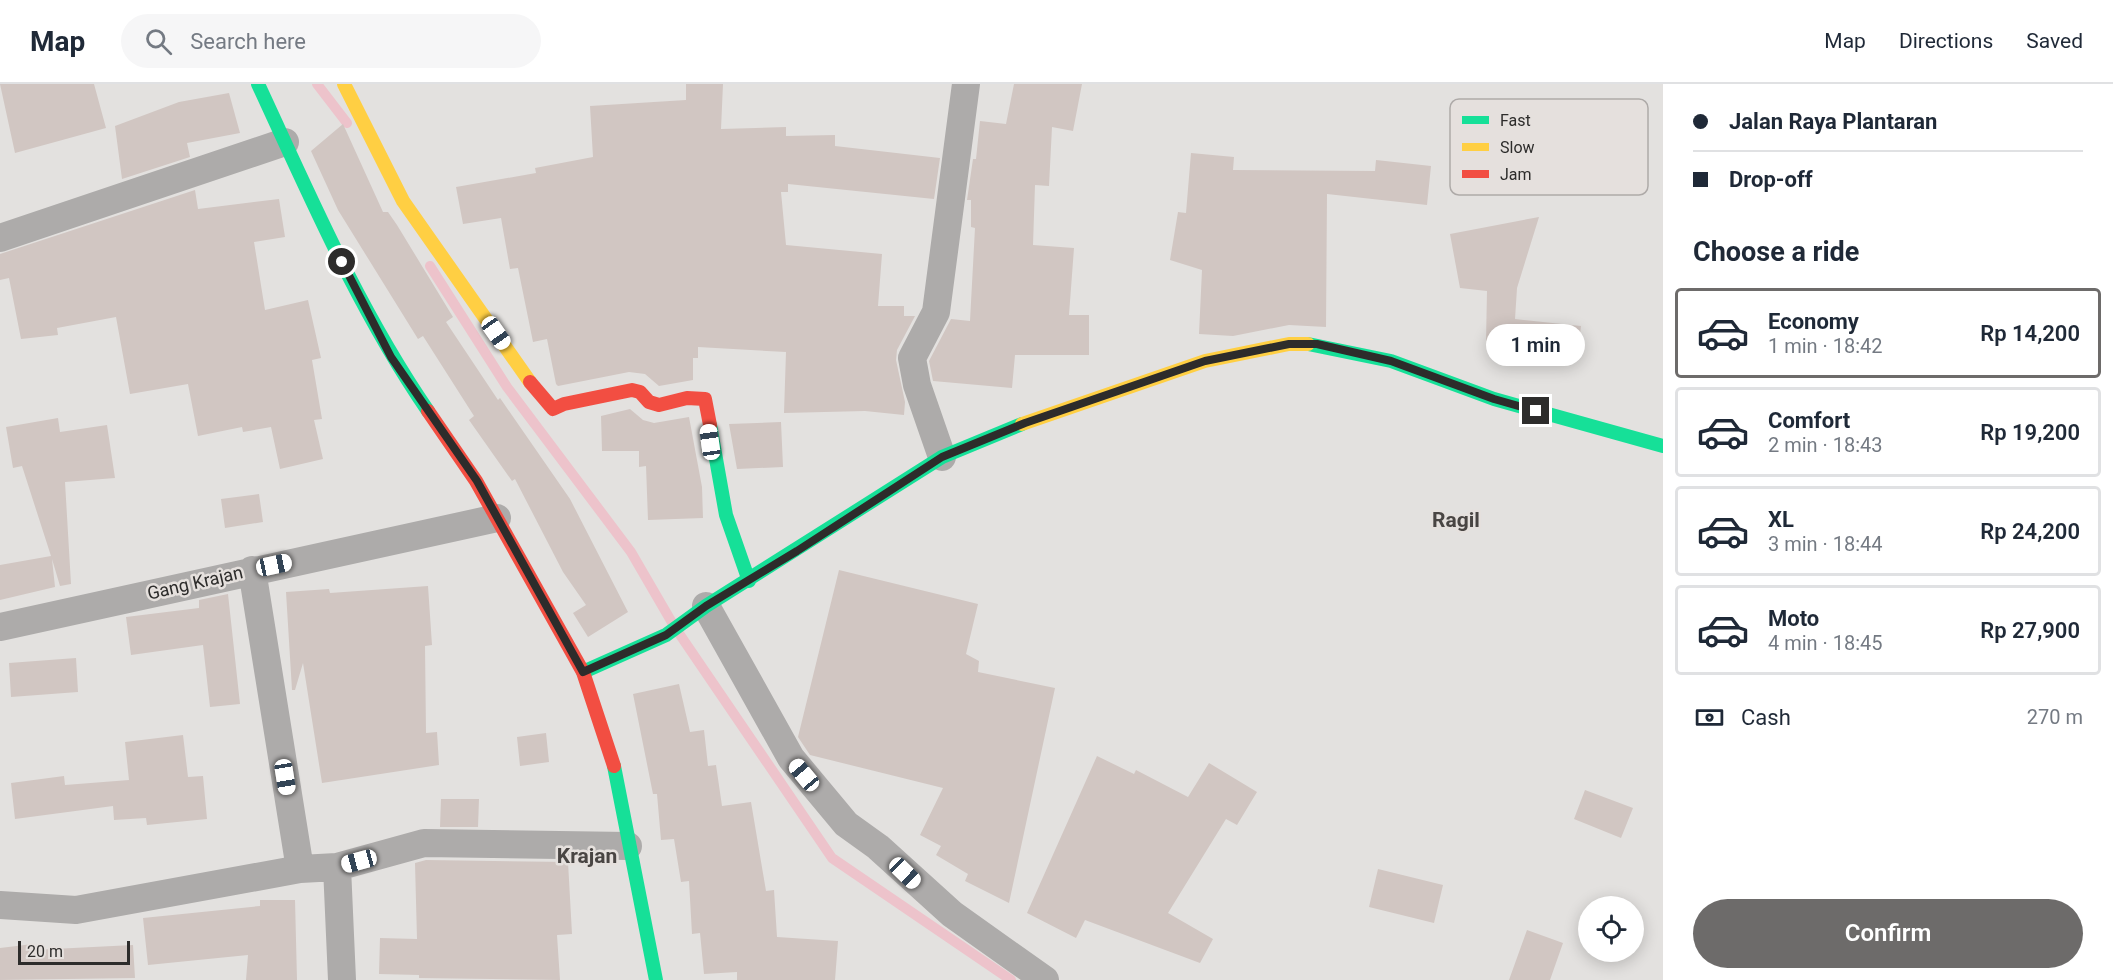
<!DOCTYPE html>
<html lang="en">
<head>
<meta charset="utf-8">
<style>
  :root { --surface:#fff; --page:#f6f6f7; --text:#1f2937; --muted:#747a83; --line:#e0e1e3; --accent:#6d6b6a }
  body { margin:0; font-family:Roboto,sans-serif; background:var(--page); color:var(--text); height:100vh; display:flex; flex-direction:column; font-size:22px; white-space:nowrap }
  * { box-sizing:border-box; margin:0 }
  p { font-size:20px; color:var(--muted) }
  .icon { flex:none; width:33px; height:33px; fill:none; stroke:currentColor; stroke-width:2; stroke-linecap:round; stroke-linejoin:round }
  .map { position:relative; flex:1; overflow:hidden }
  .side { display:flex; flex-direction:column; background:var(--surface); width:450px }
  .side>* { flex:none }
  .banner { display:grid; align-content:center; height:132px; padding:0 30px; background:var(--surface) }
  .fabs { position:absolute; left:1578px; top:812px; display:grid; gap:12px }
  .fabs a { display:grid; place-items:center; width:66px; height:66px; border-radius:50%; background:var(--surface); box-shadow:0 3px 15px #0003; font-size:30px }
  .scale { position:absolute; left:18px; bottom:15px; width:112px; box-sizing:border-box; padding-left:6px; border:3px solid #2d2c2b; border-top:0; font-size:16px; line-height:21px; white-space:nowrap; color:#2d2c2b; -webkit-text-stroke:4px #e5e0dd; paint-order:stroke }
  .end { position:absolute; width:27px; height:27px; margin:-14px; border:8px solid #2d2c2b; background:#fff; box-shadow:0 0 0 3px #fff }
  .from { border-radius:50% }
  .bubble { position:absolute; height:42px; border-radius:21px; background:var(--surface); box-shadow:0 3px 15px #0003; font-size:20px; font-weight:600; line-height:42px; text-align:center }
  .car { position:absolute; width:18px; height:36px; margin:-18px -9px; border-radius:8px; box-shadow:0 0 4px 2px #0007; background:linear-gradient(#fff 24%,#345 0 40%,#fff 0 76%,#345 0 86%,#fff 0) }
  .banner b { display:flex; align-items:center; gap:21px; height:57px; font-size:22px }
  .banner b+b { border-top:2px solid var(--line) }
  .banner i { width:15px; height:15px; background:var(--text) }
  ul { padding:0; list-style:none }
  li { display:flex; align-items:center; gap:18px; height:90px; margin:0 12px 9px; padding:0 18px; border:3px solid var(--line); border-radius:6px }
  li div { flex:1 }
  li b { display:block; font-size:22px }
  li em { font-style:normal; font-weight:600 }
  li.active { border-color:var(--accent) }
  li>.icon { width:54px; height:54px; stroke-width:1.5 }
  h2 { padding:0 30px; font-size:27px; line-height:72px }
  .pay { display:flex; align-items:center; gap:15px; height:66px; padding:0 30px; font-size:22px }
  .pay p { margin-inline-start:auto }
  .primary-button { display:flex; gap:12px; margin-top:auto; padding:12px 30px }
  .primary-button a { flex:1; height:69px; border-radius:36px; background:var(--accent); color:#fff; font-size:24px; font-weight:600; line-height:69px; text-align:center }
  header { display:flex; align-items:center; gap:36px; box-sizing:border-box; height:84px; padding:0 30px; background:var(--surface); border-bottom:2px solid var(--line) }
  header strong { font-size:28px }
  nav { display:flex; gap:33px; margin-inline-start:auto; font-size:21px }
  .search { width:420px; height:54px; background:var(--page); display:flex; align-items:center; gap:15px; box-sizing:border-box; padding:0 21px; border-radius:33px; color:var(--muted); font-size:22px }
  main { display:flex; flex:1; min-height:0 }
  .map>svg:first-child { display:block }
  .lines { fill:none; stroke-linecap:round; stroke-linejoin:round }
  .stream { stroke:#edc3cb; stroke-width:10 }
  .building { fill:#d1c6c2 }
  .street { stroke:#adabaa; stroke-width:28 }
  .fast { stroke:#16e098; stroke-width:14 }
  .slow { stroke:#ffcf43; stroke-width:14 }
  .jam { stroke:#f24e42; stroke-width:14 }
  .route { stroke:#2d2c2b; stroke-width:8 }
  .labels { text-anchor:middle; stroke-width:5; stroke-linejoin:round; paint-order:stroke }
  .street-label { font-size:18px; fill:#2d2c2b; stroke:#e5e0dd }
  .quarter-label { font-size:21px; font-weight:bold; fill:#494543; stroke:#e5e0dd }
  .key { fill:#e5e0dd; stroke:#aeaaa8; stroke-width:1.5 }
  .key-label { font-size:16px; fill:#2d2c2b }
</style>
</head>
<body>
<header>
<strong>Map</strong>
<div class="search"><svg class="icon" aria-label="search" viewBox="0 0 24 24"><circle cx="10" cy="10" r="6"/><path d="M15 15l6 6"/></svg>Search here</div>
<nav><a>Map</a><a>Directions</a><a>Saved</a></nav>
</header>
<main>
<div class="map">
<svg width="1663" height="896" viewBox="0 0 1663 896">
  <rect width="100%" height="100%" fill="#e3e1df"/>
  <g class="lines">
    <path class="stream" d="M317 0 347 39
      M430 182 507 303 631 468 674 542 832 774 1011 896"/>
  </g>
  <path class="building" d="M0 0H94L106 44 15 69Z
    M686 0H723L721 45 786 43V52L835 51V62L940 74 934 115 788 100V108H781L786 161 882 170 878 222H904V232H915L897 266 896 276 905 318 904 331 865 327 784 329 786 268 698 263V274H693V296L659 302 645 290 629 288 558 302 556 300 547 255 533 258 518 184 510 185 501 134 463 140 456 103 536 89 535 84 593 73 590 22 686 16Z
    M1014 0H1082L1073 47 1052 43 1049 102 1035 101 1033 161 1074 164 1069 231H1089V271H1015L1012 304 933 297 929 277 951 235 970 237 975 144 971 143V116H967L973 75H976L980 37 1006 40Z
    M229 9 240 49 187 59 190 73 122 95 115 42 179 18Z
    M343 40 383 128H388L397 141 453 233 446 238 498 316 500 314 570 415 628 528 588 553 573 529 586 521 563 488 515 395 512 397 469 336 474 332 423 252 418 255 338 126 311 67Z
    M1191 69 1234 73 1233 86 1375 87 1376 76 1431 82 1427 121 1327 110 1326 243 1289 241 1233 252 1199 250 1202 186 1170 176 1178 128 1186 129Z
    M195 106 198 125 279 115 285 153 254 158 265 226 308 216 321 274 312 276 322 335 314 336 323 375 280 385 271 343 243 348 242 343 198 352 188 300 130 310 116 233 57 244 58 251 21 255 9 194 0 196V170Z
    M1539 133 1517 204 1515 235 1581 242 1577 276 1513 270 1486 257 1487 207 1460 204 1450 150Z
    M630 325 643 336 654 339 689 333 702 403 703 434 648 436 646 382 639 383V367H602L601 332Z
    M58 334 60 348 107 341 115 394 65 398 71 500 60 502 52 475 55 503 0 516V481L51 472 22 382 13 384 6 343Z
    M781 338 783 383 737 385 729 340Z
    M259 410 263 438 225 444 221 415Z
    M839 486 978 520 966 570 979 577 978 588 1055 604 1009 819 965 797 968 790 936 771 941 762 920 751 943 704 810 671 798 653Z
    M428 502 432 561 425 562 426 649 437 648 439 681 322 699 303 579 295 606H292L286 508 329 505 330 509Z
    M228 510 240 620 210 623 203 561 131 571 126 533 199 524V516Z
    M76 574 78 608 11 613 9 579Z
    M679 600 690 648 704 646 708 682 716 681 722 722 751 718 766 807 774 806 777 853 838 857 835 896H737V888L704 890 700 849 692 850 689 797 681 798 674 755 661 756 657 710H653L633 610Z
    M546 649 549 678 520 682 517 653Z
    M183 651 188 693 203 692 207 735 147 741 146 734 114 736 113 722 15 735 11 699 64 692 65 701 129 696 125 658Z
    M1097 672 1134 690 1136 686 1188 713 1209 679 1257 708 1237 741 1226 735 1168 829 1213 855 1200 879 1085 836 1076 854 1027 829Z
    M1585 706 1633 724 1621 754 1574 735Z
    M441 715H479L478 743H440Z
    M426 776 568 778 572 850 557 851 560 896 419 894V891L379 890 380 854 417 855 415 779Z
    M1378 785 1443 801 1434 839 1369 823Z
    M260 816H295L297 896H246L248 871 148 881 143 834 260 822Z
    M1527 846 1563 859 1550 896H1509Z
    M33 860V866L133 861 135 894 0 896V864Z"/>
  <g class="lines">
    <path class="street" d="M0 154 285 58
      M942 373 917 301 912 274 936 228 966 0
      M252 486 300 785
      M706 522 791 674 846 740 878 763 952 830 1045 896
      M0 543 497 434
      M337 783 342 896
      M0 821 76 826 300 785 337 783 424 759 628 762"/>
    <path class="fast" d="M258 0C310 112 358 225 428 327
      M1308 260 1391 277 1494 315 1663 362
      M710 341 726 431 749 497
      M583 588 666 551 706 522 942 373 1022 340
      M614 682 656 896"/>
    <path class="slow" d="M344 0 403 117 530 298
      M1022 340 1205 277 1289 260H1308"/>
    <path class="jam" d="M530 298 553 325 564 320 632 306 640 308 649 318 659 321 687 314 705 315 710 341
      M428 327 476 397 583 588 614 682"/>
  </g>
  <g class="lines">
    <path class="route" d="M342 178 391 273 477 397 583 588 666 551 706 522 797 467 942 373 1025 339 1205 277 1289 260H1317L1391 277 1494 315 1536 327"/>
  </g>
  <g class="labels">
    <g class="street-label">
      <text transform="translate(195 499) rotate(-13)" y="6">Gang Krajan</text>
    </g>
    <g class="quarter-label">
      <text x="1456" y="443">Ragil</text>
      <text x="587" y="779">Krajan</text>
    </g>
  </g>
  <rect x="1450" y="15" width="198" height="96" rx="9" class="key"/>
  <rect x="1462" y="32" width="27" height="8" fill="#16e098"/>
  <rect x="1462" y="59" width="27" height="8" fill="#ffcf43"/>
  <rect x="1462" y="86" width="27" height="8" fill="#f24e42"/>
  <g class="key-label">
    <text x="1500" y="42">Fast</text>
    <text x="1500" y="69">Slow</text>
    <text x="1500" y="96">Jam</text>
  </g>
</svg>
<div class="fabs">
<a><svg class="icon" aria-label="locate" viewBox="0 0 24 24"><circle cx="12" cy="12" r="6"/><path d="M12 2v4M12 18v4M2 12h4M18 12h4"/></svg></a>
</div>
<div class="scale">20 m</div>
<i class="end from" style="left:342px;top:178px"></i>
<i class="end" style="left:1536px;top:327px"></i>
<div class="bubble" style="left:1486px;top:240px;width:99px">1 min</div>
<i class="car" style="left:496px;top:249px;rotate:145deg"></i>
<i class="car" style="left:710px;top:358px;rotate:352deg"></i>
<i class="car" style="left:274px;top:481px;rotate:78deg"></i>
<i class="car" style="left:804px;top:691px;rotate:320deg"></i>
<i class="car" style="left:285px;top:693px;rotate:171deg"></i>
<i class="car" style="left:359px;top:777px;rotate:255deg"></i>
<i class="car" style="left:905px;top:789px;rotate:134deg"></i>
</div>
<section class="side">
<div class="banner">
<b><i class="from"></i>Jalan Raya Plantaran</b>
<b><i></i>Drop-off</b>
</div>
<h2>Choose a ride</h2>
<ul>
<li class="active"><svg class="icon" aria-label="car" viewBox="0 0 24 24"><path d="M5 17H2v-5l4-1 3-4h7l3 4 3 1v5h-3M9 17h6M6 11h13"/><circle cx="7" cy="17" r="2"/><circle cx="17" cy="17" r="2"/></svg><div><b>Economy</b><p>1 min · 18:42</p></div><em>Rp 14,200</em></li>
<li><svg class="icon" aria-label="car" viewBox="0 0 24 24"><path d="M5 17H2v-5l4-1 3-4h7l3 4 3 1v5h-3M9 17h6M6 11h13"/><circle cx="7" cy="17" r="2"/><circle cx="17" cy="17" r="2"/></svg><div><b>Comfort</b><p>2 min · 18:43</p></div><em>Rp 19,200</em></li>
<li><svg class="icon" aria-label="car" viewBox="0 0 24 24"><path d="M5 17H2v-5l4-1 3-4h7l3 4 3 1v5h-3M9 17h6M6 11h13"/><circle cx="7" cy="17" r="2"/><circle cx="17" cy="17" r="2"/></svg><div><b>XL</b><p>3 min · 18:44</p></div><em>Rp 24,200</em></li>
<li><svg class="icon" aria-label="car" viewBox="0 0 24 24"><path d="M5 17H2v-5l4-1 3-4h7l3 4 3 1v5h-3M9 17h6M6 11h13"/><circle cx="7" cy="17" r="2"/><circle cx="17" cy="17" r="2"/></svg><div><b>Moto</b><p>4 min · 18:45</p></div><em>Rp 27,900</em></li>
</ul>
<div class="pay"><svg class="icon" aria-label="cash" viewBox="0 0 24 24"><path d="M3 7h18v10H3z"/><circle cx="12" cy="12" r="2"/></svg>Cash<p>270 m</p></div>
<div class="primary-button"><a>Confirm</a></div>
</section>
</main>
</body>
</html>
